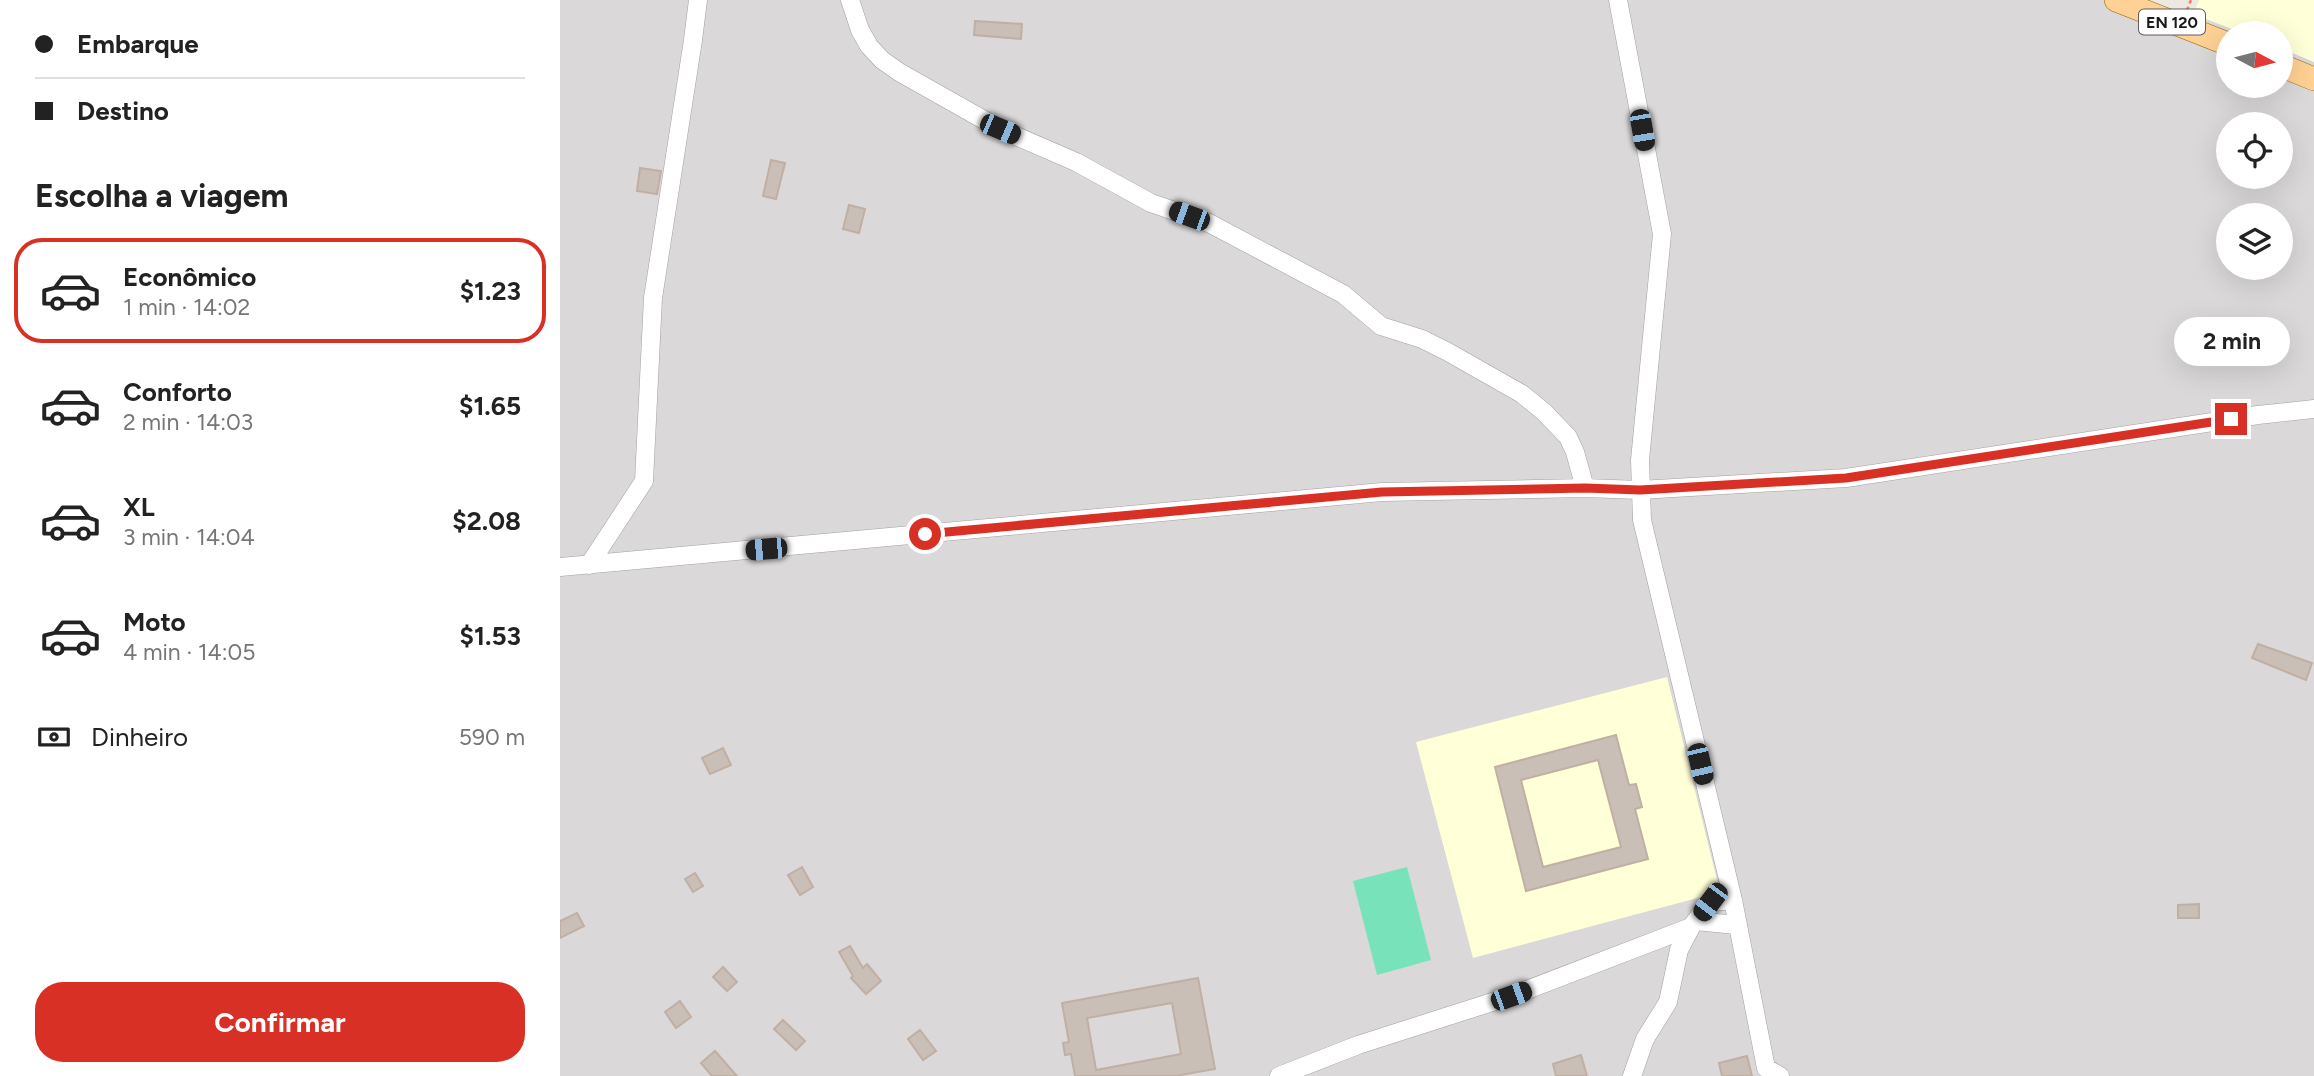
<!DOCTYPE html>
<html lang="pt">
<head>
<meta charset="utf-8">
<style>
  :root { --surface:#fff; --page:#f2f2f2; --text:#222; --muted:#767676; --line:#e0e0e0; --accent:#d93025 }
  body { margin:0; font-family:Figtree,sans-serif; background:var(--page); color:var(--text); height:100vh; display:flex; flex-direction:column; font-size:26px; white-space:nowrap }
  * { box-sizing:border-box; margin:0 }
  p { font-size:23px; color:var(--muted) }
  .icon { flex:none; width:38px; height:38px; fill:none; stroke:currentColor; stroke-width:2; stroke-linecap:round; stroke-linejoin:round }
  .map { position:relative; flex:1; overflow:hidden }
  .panel { display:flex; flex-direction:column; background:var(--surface); width:560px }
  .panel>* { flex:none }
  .top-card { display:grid; align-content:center; height:154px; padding:0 35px; background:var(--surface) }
  .needle { width:46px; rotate:97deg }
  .tools { position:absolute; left:1656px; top:21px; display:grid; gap:14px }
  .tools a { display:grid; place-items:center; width:77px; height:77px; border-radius:50%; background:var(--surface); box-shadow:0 7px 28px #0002; font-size:35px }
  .end { position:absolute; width:32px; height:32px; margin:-16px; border:9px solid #d93025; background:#fff; box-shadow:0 0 0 4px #fff }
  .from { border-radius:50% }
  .bubble { position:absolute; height:49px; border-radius:24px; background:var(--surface); box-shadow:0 7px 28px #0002; font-size:23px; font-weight:700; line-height:49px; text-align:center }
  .car { position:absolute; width:21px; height:42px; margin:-21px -10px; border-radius:9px; box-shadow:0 0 5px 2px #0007; background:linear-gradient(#222 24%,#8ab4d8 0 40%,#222 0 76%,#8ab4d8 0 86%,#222 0) }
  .top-card b { display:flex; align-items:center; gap:24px; height:66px; font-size:26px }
  .top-card b+b { border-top:2px solid var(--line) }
  .top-card i { width:18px; height:18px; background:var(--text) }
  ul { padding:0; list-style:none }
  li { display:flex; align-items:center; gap:21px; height:105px; margin:0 14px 10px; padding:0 21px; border:4px solid transparent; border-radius:28px }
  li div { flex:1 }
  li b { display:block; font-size:26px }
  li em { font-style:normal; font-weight:700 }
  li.selected { border-color:var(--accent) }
  li>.icon { width:63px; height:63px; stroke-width:1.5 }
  h2 { padding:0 35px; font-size:32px; line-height:84px }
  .pay { display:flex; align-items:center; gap:18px; height:77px; padding:0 35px; font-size:26px }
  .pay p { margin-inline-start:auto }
  .action { display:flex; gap:14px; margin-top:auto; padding:14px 35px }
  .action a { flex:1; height:80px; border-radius:28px; background:var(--accent); color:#fff; font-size:28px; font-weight:700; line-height:80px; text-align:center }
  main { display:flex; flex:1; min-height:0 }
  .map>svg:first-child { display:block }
  .residential { fill:#dad8d8; fill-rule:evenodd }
  .education { fill:#ffffd8 }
  .pitch { fill:#78e3ba }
  .building { fill:#cabfb6; stroke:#c0afa2; stroke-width:2; fill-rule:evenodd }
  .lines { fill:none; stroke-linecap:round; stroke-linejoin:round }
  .minor-casing { stroke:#a2a2a2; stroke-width:19 }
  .major-casing { stroke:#936300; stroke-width:24 }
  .path { stroke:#ff7160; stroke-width:2.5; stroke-dasharray:3.5 3.5; stroke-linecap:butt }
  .minor { stroke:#fff; stroke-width:18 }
  .major { stroke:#ffd194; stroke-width:23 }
  .route { stroke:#d93025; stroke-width:9 }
  .labels { text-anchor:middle; stroke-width:7; stroke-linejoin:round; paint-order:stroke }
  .shield { fill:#fff; stroke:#5f5f5f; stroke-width:2 }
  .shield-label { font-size:16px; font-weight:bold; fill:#1b1b1b }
</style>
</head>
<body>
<main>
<section class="panel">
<div class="top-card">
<b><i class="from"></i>Embarque</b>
<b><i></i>Destino</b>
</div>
<h2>Escolha a viagem</h2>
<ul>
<li class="selected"><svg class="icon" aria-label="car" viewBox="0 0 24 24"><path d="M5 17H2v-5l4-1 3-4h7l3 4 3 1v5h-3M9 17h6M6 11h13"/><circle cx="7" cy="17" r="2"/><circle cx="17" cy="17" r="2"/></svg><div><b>Econômico</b><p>1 min · 14:02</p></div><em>$1.23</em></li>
<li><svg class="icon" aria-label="car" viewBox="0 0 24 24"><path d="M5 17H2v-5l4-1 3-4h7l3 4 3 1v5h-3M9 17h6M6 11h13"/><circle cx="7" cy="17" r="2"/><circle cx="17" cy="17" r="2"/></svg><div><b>Conforto</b><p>2 min · 14:03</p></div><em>$1.65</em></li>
<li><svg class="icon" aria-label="car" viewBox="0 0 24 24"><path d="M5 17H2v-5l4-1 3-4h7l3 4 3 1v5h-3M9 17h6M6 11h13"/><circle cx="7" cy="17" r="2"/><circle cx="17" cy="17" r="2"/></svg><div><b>XL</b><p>3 min · 14:04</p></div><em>$2.08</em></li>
<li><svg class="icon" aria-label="car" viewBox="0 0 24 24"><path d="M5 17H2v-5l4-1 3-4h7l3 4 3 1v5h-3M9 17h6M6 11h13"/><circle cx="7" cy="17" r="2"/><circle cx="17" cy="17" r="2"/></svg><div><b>Moto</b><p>4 min · 14:05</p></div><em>$1.53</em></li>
</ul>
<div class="pay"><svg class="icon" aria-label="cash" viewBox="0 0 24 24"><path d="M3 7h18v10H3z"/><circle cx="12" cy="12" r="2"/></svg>Dinheiro<p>590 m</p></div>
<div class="action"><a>Confirmar</a></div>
</section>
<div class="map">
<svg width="1754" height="1076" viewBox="0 0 1754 1076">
  <rect width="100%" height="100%" fill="#eee9e0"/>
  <path class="residential" d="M0 0H1556L1627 28 1639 0H1754V1076H0ZM1668 33H1720V86H1668ZM1668 124H1720V177H1668ZM1668 215H1720V268H1668Z"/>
  <path class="education" d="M1639 0H1754V62L1720 48V33H1682L1633 14Z
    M1107 677 1160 892 913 958 856 742Z"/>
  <path class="pitch" d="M847 867 871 960 817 975 793 881Z"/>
  <path class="building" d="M415 21 462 24 461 39 414 35Z
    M211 160 225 163 216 199 203 196Z
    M80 168 101 171 97 194 77 191Z
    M289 205 305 209 299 233 283 229Z
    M1698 644 1752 663 1746 680 1692 658Z
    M1056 735 1069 785 1076 784 1082 807 1075 809 1088 859 966 891 935 767ZM1038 760 1061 847 983 867 961 780Z
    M163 748 171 765 150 774 142 758Z
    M242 867 253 887 240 895 228 875Z
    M135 873 143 886 133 892 125 879Z
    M1639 904V918H1618V905Z
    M17 913 24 926 0 938V921Z
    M290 946 303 968 307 964 321 981 306 994 291 978 293 976 279 952Z
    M163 967 177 982 167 991 153 977Z
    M638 978 655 1069 615 1076H515L511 1054 505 1055 503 1043 509 1042 502 1003ZM612 1003 621 1054 536 1070 527 1018Z
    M120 1001 131 1017 116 1028 105 1012Z
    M223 1020 245 1041 236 1050 214 1029Z
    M360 1030 376 1051 363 1060 348 1039Z
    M155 1051 177 1076H152L141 1063Z
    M1021 1055 1027 1076H996L993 1064Z
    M1187 1056 1192 1076H1162L1159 1063Z"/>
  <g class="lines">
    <defs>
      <path id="minor" d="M290 0 300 30 309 46 322 60 339 72 440 129 516 162 591 203 649 223 783 294 821 326 862 339 888 352 962 394 984 412 1008 437 1015 452 1025 488
        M1058 0 1102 234 1080 460 1082 520 1173 900 1206 1068 1220 1076
        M29 565 84 481 93 298 133 40 138 0
        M0 567 822 492 1025 488 1080 490 1286 478 1698 415 1754 409
        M1136 921 1176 925
        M719 1076 798 1045 951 996 1131 927
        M1072 1076 1085 1039 1108 1002 1119 950 1131 927 1150 902 1173 900"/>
      <path id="major" d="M1556 0 1668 44
        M1720 65 1754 79"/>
    </defs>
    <use href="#minor" class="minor-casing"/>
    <use href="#major" class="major-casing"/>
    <path class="path" d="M1627 10 1631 0"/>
    <use href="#minor" class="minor"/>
    <use href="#major" class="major"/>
  </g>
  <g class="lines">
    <path class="route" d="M365 534 822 492 1025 488 1080 490 1286 478 1671 419"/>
  </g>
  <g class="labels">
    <rect class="shield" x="1579" y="9.5" width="66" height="25" rx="5"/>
    <g class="shield-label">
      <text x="1612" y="28">EN 120</text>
    </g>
  </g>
</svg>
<div class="tools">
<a><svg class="needle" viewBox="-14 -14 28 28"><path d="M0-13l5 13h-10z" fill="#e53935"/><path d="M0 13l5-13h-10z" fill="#767676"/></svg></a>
<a><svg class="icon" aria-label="locate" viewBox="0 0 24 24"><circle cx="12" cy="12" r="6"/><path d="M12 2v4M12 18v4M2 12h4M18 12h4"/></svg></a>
<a><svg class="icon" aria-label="layers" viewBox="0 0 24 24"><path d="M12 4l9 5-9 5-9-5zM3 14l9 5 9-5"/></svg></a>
</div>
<i class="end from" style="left:365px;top:534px"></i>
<i class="end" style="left:1671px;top:419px"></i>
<div class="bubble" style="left:1614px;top:317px;width:116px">2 min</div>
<i class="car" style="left:440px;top:129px;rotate:113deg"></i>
<i class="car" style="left:1082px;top:130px;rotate:170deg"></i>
<i class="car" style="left:629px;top:216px;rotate:290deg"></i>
<i class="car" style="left:206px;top:549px;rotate:265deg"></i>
<i class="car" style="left:1140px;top:764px;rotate:167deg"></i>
<i class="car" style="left:1150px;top:902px;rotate:217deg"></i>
<i class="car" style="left:951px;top:996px;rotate:70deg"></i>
</div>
</main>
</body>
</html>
